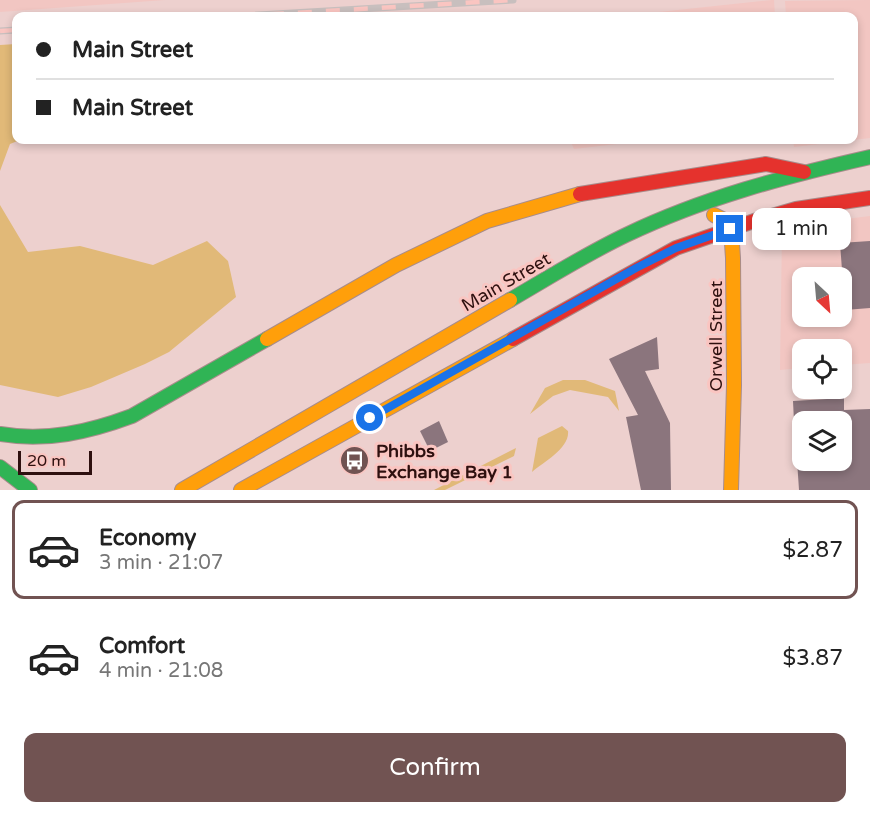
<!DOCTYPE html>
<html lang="en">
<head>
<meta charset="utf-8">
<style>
  :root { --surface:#fff; --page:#f6f6f6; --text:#222; --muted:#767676; --line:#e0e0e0; --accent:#715352 }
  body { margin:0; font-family:"Varela Round",sans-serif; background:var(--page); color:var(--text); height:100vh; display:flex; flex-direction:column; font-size:22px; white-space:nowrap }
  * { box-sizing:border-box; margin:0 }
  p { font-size:20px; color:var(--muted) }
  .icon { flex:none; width:33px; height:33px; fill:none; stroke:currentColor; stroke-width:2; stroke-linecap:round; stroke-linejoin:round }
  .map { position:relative; height:490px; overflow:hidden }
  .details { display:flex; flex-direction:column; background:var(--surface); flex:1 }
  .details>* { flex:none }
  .guide { position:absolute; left:12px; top:12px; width:846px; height:132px; border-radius:12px; box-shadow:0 3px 9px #0003; display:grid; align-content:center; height:132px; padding:0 24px; background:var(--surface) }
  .needle { width:39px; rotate:154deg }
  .controls { position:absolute; left:792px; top:267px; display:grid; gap:12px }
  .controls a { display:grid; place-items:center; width:60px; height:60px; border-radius:12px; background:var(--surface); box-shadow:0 3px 9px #0003; font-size:30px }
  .scale { position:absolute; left:18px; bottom:15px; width:74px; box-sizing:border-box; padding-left:6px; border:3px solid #2e100f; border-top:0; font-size:16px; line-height:21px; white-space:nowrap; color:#2e100f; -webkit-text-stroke:4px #fac5c1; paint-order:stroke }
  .end { position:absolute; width:27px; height:27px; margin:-14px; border:8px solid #1a73e8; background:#fff; box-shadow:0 0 0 3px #fff }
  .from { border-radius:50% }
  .bubble { position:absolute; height:42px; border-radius:12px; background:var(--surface); box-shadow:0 3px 9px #0003; font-size:20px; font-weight:600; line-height:42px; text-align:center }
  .guide b { display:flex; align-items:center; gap:21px; height:57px; font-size:22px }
  .guide b+b { border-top:2px solid var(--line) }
  .guide i { width:15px; height:15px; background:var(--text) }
  ul { padding:10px 0 0; list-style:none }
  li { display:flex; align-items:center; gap:18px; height:99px; margin:0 12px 9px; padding:0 12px; border:3px solid transparent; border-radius:12px }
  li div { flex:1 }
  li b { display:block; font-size:22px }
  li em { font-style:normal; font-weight:600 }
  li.selected { border-color:var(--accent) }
  li>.icon { width:54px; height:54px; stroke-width:1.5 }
  .primary-button { display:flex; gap:12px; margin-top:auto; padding:12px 24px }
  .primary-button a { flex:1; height:69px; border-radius:12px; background:var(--accent); color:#fff; font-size:24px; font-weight:600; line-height:69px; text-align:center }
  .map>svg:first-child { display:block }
  .built { fill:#f2c6c2; fill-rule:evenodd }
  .green { fill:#e1b978 }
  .building { fill:#8b757d }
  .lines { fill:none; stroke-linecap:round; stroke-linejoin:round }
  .fast-casing { stroke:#a88c8b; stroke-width:16 }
  .slow-casing { stroke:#a88c8b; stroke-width:16 }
  .jam-casing { stroke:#a88c8b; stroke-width:16 }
  .fast { stroke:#30b455; stroke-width:14 }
  .slow { stroke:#ff9f0a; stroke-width:14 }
  .jam { stroke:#e5322d; stroke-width:14 }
  .rail-casing { stroke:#c8bfbe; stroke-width:7 }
  .rail { stroke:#fac5c1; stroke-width:4.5; stroke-dasharray:14; stroke-linecap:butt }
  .route { stroke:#1a73e8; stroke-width:8 }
  .labels { text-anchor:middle; stroke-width:6; stroke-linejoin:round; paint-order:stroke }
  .street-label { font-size:18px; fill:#2e100f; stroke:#fac5c1 }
  .poi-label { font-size:18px; font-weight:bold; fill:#2e100f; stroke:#fac5c1; text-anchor:start }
</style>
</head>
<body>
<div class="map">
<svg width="870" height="490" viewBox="0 0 870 490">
  <rect width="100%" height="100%" fill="#edd0ce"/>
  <path class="built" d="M0 0H165L0 12Z
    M772 0H774L775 16H621Z
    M870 0V138L794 147 793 140H854V16H786L785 1Z
    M570 140H651L574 149Z
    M870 216V363L842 365V350H802V368L780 370 782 233 797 225ZM802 278H842V316H802Z"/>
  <path class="green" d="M16 44V140H20L10 144 0 171V45Z
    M0 205 28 252 80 246 153 265 207 241 228 261 236 297 169 352 145 364 91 387 58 397 0 385Z
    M563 380H585L615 391 619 411 608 397 570 390 553 396 530 414 545 388Z
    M562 426 568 431C570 448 544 462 532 472L538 438Z
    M516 448 514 456 445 490H434Z"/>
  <path class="building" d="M870 241V308L845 310 840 243Z
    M657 337 659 369 645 371 670 423 671 490H641L626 417 638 415 609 359Z
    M844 398V410L870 409V490H799L797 460H842V422H794L793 401Z
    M439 421 448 442 430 451 420 431Z"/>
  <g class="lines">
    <defs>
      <path id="fast" d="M510 300C548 278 586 254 626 235 703 198 786 176 870 157
        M0 434C46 442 89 432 132 416L267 339
        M0 467 30 490"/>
      <path id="slow" d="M714 215 724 220 731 229 733 258 734 385 731 490
        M267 339 396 265 487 221 580 194
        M182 490 510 300
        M241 490 513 339"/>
      <path id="jam" d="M580 194 766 164 804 172
        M513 339 676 248 754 221 796 209 870 198"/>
    </defs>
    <use href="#fast" class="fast-casing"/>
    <use href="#slow" class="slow-casing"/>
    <use href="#jam" class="jam-casing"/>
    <use href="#fast" class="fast"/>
    <use href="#slow" class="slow"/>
    <use href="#jam" class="jam"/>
    <defs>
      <path id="rail" d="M242 16 513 0
        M0 31 16 30"/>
    </defs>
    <use href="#rail" class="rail-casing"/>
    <use href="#rail" class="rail"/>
  </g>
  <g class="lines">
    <path class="route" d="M370 418 636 268 676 248 730 229"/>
  </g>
  <defs>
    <symbol id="bus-disc" viewBox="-11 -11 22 22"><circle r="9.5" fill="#715352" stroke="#fac5c1"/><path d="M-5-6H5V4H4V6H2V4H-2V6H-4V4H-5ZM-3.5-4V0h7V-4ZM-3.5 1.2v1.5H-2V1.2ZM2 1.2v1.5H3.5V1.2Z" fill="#fff"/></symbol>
  </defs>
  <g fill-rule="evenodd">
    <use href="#bus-disc" x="338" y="444" width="33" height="33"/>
  </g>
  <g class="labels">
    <g class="street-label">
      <text transform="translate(506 282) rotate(-30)" y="6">Main Street</text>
      <text transform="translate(716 336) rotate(-90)" y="6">Orwell Street</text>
    </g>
    <g class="poi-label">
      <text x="376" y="457">Phibbs<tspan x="376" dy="21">Exchange Bay 1</tspan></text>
    </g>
  </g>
</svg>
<div class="controls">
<a><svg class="needle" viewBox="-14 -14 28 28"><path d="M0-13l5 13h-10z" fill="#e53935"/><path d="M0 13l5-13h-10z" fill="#767676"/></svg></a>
<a><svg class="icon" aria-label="locate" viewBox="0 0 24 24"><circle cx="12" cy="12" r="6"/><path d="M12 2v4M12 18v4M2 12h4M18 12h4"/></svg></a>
<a><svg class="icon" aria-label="layers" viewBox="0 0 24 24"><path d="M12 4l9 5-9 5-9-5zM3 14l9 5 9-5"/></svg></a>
</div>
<div class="scale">20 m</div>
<i class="end from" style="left:370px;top:418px"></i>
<i class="end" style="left:730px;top:229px"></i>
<div class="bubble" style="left:752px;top:208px;width:99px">1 min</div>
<div class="guide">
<b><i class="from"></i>Main Street</b>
<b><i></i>Main Street</b>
</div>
</div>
<section class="details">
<ul>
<li class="selected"><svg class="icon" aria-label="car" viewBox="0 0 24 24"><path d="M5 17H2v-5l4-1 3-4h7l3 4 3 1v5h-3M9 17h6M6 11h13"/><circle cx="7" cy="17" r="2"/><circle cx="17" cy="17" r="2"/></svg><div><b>Economy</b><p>3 min · 21:07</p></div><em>$2.87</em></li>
<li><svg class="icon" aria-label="car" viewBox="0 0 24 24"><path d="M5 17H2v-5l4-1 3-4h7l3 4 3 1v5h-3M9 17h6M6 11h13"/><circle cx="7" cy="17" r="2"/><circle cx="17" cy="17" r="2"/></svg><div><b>Comfort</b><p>4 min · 21:08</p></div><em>$3.87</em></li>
</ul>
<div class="primary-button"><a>Confirm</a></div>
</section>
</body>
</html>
